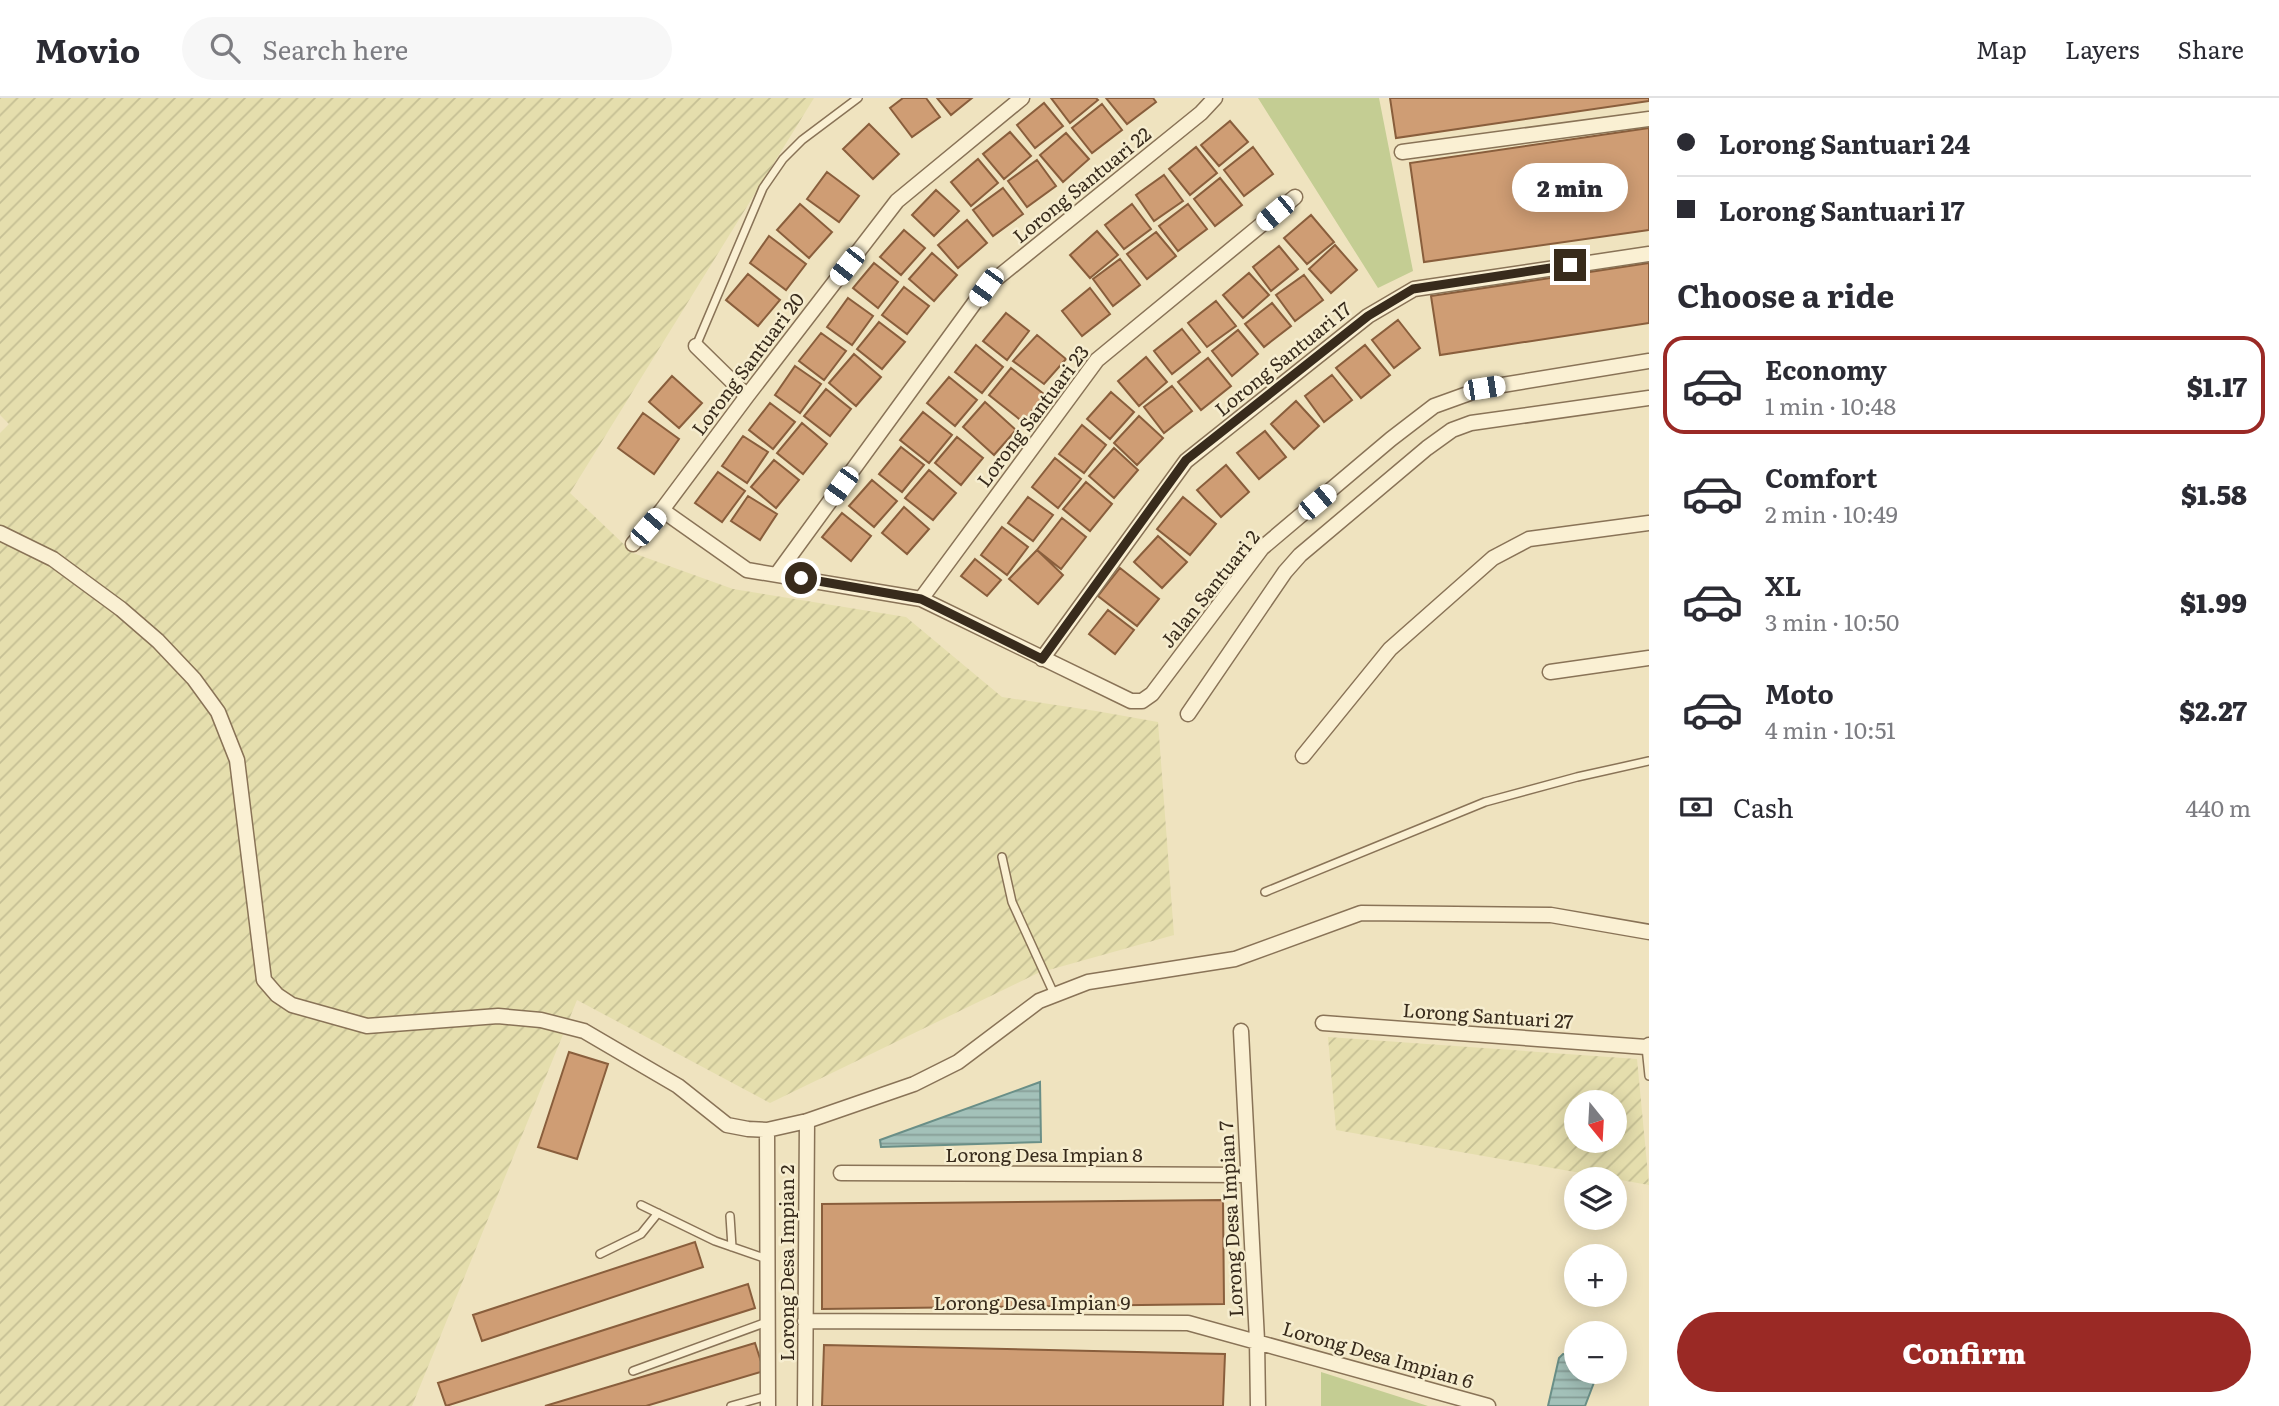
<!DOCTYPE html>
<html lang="en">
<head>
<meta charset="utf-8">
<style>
  :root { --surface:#fff; --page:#f7f7f7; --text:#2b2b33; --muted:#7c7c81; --line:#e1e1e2; --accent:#9a2925 }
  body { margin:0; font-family:Literata,serif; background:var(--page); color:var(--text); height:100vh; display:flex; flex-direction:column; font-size:26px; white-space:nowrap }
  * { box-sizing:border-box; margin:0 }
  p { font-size:23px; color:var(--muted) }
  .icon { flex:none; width:38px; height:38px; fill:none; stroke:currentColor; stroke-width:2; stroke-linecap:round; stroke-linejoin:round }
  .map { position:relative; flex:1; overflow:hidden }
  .panel { display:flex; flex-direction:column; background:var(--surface); width:630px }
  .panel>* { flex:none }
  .hud { display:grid; align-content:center; height:154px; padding:0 28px; background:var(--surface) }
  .needle { width:46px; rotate:162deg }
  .fabs { position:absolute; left:1564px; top:992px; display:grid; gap:14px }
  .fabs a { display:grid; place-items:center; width:63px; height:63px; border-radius:50%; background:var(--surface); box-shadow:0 4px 18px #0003; font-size:35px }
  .end { position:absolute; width:32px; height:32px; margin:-16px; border:9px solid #382b1c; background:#fff; box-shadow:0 0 0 4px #fff }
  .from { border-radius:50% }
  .bubble { position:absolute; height:49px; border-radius:24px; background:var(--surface); box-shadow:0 4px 18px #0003; font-size:23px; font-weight:800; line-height:49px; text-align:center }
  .car { position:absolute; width:21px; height:42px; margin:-21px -10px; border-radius:9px; box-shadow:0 0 5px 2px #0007; background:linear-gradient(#fff 24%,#345 0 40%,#fff 0 76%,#345 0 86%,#fff 0) }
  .hud b { display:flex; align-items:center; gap:24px; height:66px; font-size:26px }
  .hud b+b { border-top:2px solid var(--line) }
  .hud i { width:18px; height:18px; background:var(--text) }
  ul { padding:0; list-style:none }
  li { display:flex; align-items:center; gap:21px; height:98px; margin:0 14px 10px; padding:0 14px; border:4px solid transparent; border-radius:21px }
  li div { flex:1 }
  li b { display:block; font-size:26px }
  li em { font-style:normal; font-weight:800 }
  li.current { border-color:var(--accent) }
  li>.icon { width:63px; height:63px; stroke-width:1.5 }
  h2 { padding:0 28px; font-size:32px; line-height:84px }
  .pay { display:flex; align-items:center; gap:18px; height:77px; padding:0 28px; font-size:26px }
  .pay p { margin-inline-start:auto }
  .action { display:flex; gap:14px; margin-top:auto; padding:14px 28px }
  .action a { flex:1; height:80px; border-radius:42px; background:var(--accent); color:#fff; font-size:28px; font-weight:800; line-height:80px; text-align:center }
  header { display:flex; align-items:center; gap:42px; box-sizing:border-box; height:98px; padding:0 35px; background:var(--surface); border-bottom:2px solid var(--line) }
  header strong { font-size:33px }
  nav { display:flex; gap:38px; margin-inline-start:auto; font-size:24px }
  .search { width:490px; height:63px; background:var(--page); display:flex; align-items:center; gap:18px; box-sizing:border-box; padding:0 24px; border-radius:38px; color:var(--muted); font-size:26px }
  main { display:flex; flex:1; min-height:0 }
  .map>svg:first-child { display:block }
  .farmland { fill:url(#farmland-furrows); fill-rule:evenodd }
  .green { fill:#c4cd93 }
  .water { fill:url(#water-rules); stroke:#6a8f87; stroke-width:2 }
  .building { fill:#cf9d74; stroke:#895e3c; stroke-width:2 }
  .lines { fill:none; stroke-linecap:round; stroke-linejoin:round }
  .service-casing { stroke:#897357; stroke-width:10 }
  .minor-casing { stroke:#897357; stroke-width:17 }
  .service { stroke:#faf0d3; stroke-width:7 }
  .minor { stroke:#faf0d3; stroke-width:14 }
  .route { stroke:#382b1c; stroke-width:9 }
  .labels { text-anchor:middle; stroke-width:5; stroke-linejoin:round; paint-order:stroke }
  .street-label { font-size:19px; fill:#382b1c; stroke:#f6edcf }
</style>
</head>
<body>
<header>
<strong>Movio</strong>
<div class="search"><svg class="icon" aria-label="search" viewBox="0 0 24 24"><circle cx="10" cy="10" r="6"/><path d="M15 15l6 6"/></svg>Search here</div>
<nav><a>Map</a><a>Layers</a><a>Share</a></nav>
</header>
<main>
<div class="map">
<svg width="1649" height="1308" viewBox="0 0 1649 1308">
  <defs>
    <pattern id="farmland-furrows" width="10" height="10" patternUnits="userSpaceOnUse" patternTransform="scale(1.75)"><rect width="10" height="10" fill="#e5dead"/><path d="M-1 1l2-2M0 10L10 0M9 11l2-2" fill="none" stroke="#c5bf94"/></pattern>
    <pattern id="water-rules" width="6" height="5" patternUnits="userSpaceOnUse" patternTransform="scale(1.75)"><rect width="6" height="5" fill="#a3c1b9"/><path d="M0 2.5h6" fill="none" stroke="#869d96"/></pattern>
  </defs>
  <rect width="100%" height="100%" fill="#efe3bf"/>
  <path class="farmland" d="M0 0H814L570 395 633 455 733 491 906 519 1002 599 1096 613 1158 624 1174 837 1038 875 770 1005 577 902 412 1308H0V335L9 326 0 317Z
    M1328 939 1637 961 1649 1087 1336 1032ZM1615 1004V1043H1577V1004Z"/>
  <path class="green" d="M1258 0H1379L1413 173 1378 190Z
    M1321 1274 1428 1308H1321Z"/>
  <path class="water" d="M1040 984 1041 1044 881 1049 880 1042Z
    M1563 1256 1577 1259V1274H1598L1585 1308H1548L1559 1260Z"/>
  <path class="building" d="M903 0H926L940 19 912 39 890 10Z
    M937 0H972L951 17Z
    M1051 0H1096L1098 2 1070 25Z
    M1106 0H1153L1156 4 1127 26Z
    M1390 0H1649V3L1396 40Z
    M1044 5 1063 28 1035 50 1017 27Z
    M1102 6 1122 32 1092 55 1072 30Z
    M1230 23 1248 44 1219 68 1201 47Z
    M869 26 899 56 873 81 843 51Z
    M1649 30V132L1424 164 1410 65Z
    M1010 34 1031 58 1004 81 983 56Z
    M1066 35 1089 61 1063 84 1040 57Z
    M1196 49 1217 75 1190 97 1169 71Z
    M1253 49 1273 76 1244 98 1224 72Z
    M978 61 998 85 971 108 951 84Z
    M1037 62 1056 88 1027 109 1008 83Z
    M827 74 859 98 839 124 807 101Z
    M1164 77 1183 103 1154 123 1136 97Z
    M1220 80 1242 107 1215 128 1194 101Z
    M1003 90 1023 116 993 138 973 112Z
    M936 92 959 113 934 138 912 117Z
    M800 106 832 134 809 160 777 132Z
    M1132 106 1151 131 1124 151 1105 127Z
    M1188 106 1207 131 1178 153 1159 128Z
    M1311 117 1334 144 1307 166 1284 140Z
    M967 122 987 145 958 170 938 147Z
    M904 132 925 150 901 177 880 159Z
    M1097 133 1118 157 1090 180 1070 157Z
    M1156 134 1176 158 1147 181 1127 156Z
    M769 138 806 166 786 192 750 165Z
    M1335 147 1357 172 1331 195 1309 171Z
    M1279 148 1298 171 1271 193 1253 169Z
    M932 155 957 177 934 203 909 181Z
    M1120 161 1140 187 1113 208 1093 181Z
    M874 165 898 184 878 210 853 190Z
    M1649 165V225L1440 257 1431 198Z
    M1249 175 1269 197 1243 220 1223 197Z
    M748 176 780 202 758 228 726 202Z
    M1304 177 1323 202 1295 223 1276 197Z
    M904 189 929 208 907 236 882 217Z
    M1090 190 1110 216 1082 238 1062 213Z
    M848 200 873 218 852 247 827 229Z
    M1216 203 1236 228 1207 249 1188 225Z
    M1272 205 1291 228 1264 249 1245 226Z
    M1006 215 1029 233 1007 262 983 243Z
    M1398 222 1420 250 1394 270 1372 242Z
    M879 224 905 244 882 271 857 251Z
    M1182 231 1200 254 1172 276 1154 253Z
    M1238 232 1258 256 1232 278 1212 253Z
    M821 235 846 253 824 282 799 263Z
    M1037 237 1066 261 1044 286 1013 263Z
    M976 247 1003 269 982 295 955 274Z
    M1365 247 1390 277 1361 300 1336 270Z
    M854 256 881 279 856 308 829 285Z
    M1146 259 1167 284 1139 308 1118 283Z
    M1208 260 1231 288 1201 312 1178 284Z
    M795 268 821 286 800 315 775 297Z
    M1011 270 1045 297 1023 324 989 297Z
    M1332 277 1352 302 1324 324 1305 298Z
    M672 278 702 305 679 330 649 304Z
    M949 279 977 302 955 328 927 305Z
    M1172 288 1192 313 1164 335 1144 309Z
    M826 291 851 311 830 338 804 318Z
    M1111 294 1134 314 1110 341 1087 321Z
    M1296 303 1319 328 1294 351 1271 326Z
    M985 304 1016 332 994 357 963 329Z
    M770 305 795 324 773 351 749 332Z
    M923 314 952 337 929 365 900 342Z
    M643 315 679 341 654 376 618 350Z
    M1139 318 1163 340 1137 367 1114 345Z
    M802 325 827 346 803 376 777 355Z
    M1082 327 1106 347 1084 375 1059 356Z
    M1265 333 1286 359 1259 381 1237 355Z
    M743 338 768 354 747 385 722 368Z
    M957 339 983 360 961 387 935 365Z
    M901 349 924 367 902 394 879 376Z
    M1114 350 1138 372 1114 400 1089 378Z
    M1055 360 1081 381 1058 410 1032 389Z
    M774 362 799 382 776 410 751 389Z
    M1226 367 1249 394 1221 419 1197 392Z
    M929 372 956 395 933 422 905 400Z
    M718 374 745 393 722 424 695 405Z
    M872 382 897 403 874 429 849 408Z
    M1086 384 1112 406 1090 433 1063 411Z
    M748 398 777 416 760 442 731 423Z
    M1028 399 1053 417 1033 443 1008 425Z
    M1183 399 1216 426 1190 457 1157 431Z
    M904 409 929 431 907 456 882 435Z
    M842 415 871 438 851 463 822 439Z
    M1062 420 1086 439 1061 471 1037 452Z
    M1002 429 1028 449 1007 477 981 457Z
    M1158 438 1187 464 1162 490 1134 464Z
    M1037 452 1063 477 1038 506 1009 481Z
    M975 461 1001 482 987 498 961 478Z
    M1120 470 1159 501 1137 528 1098 498Z
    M1108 512 1134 532 1115 556 1089 536Z
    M569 954 608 966 577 1061 538 1049Z
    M1223 1102 1224 1206 822 1211V1106Z
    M695 1144 703 1169 482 1243 473 1217Z
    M748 1186 755 1210 446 1308 438 1285Z
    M755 1245 764 1273 646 1308H545Z
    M824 1247 1225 1256 1223 1308H822Z"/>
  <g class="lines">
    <defs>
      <path id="service" d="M696 248 763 90 783 61 802 42 858 0
        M1002 759 1012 804 1054 896
        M1265 794 1485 704 1577 679 1649 663
        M1646 949 1649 978
        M641 1107 715 1143 767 1161
        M730 1118 732 1149
        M600 1156 641 1136 658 1115
        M633 1273 767 1224
        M731 1308 767 1298"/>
      <path id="minor" d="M1402 54 1649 21
        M696 248 747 298
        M662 412 747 472 921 501 1131 603H1142L1152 596 1262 450 1391 341 1434 308 1484 290 1649 263
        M0 435 53 461 121 511 158 543 194 581 218 614 237 662 264 882 277 897 292 907 367 928 498 918 541 922 584 933 678 988 727 1027 748 1031 767 1032 807 1023 914 986 958 964 1039 903 1088 884 1235 861 1361 815 1551 817 1649 834
        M633 446 662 412 747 298 897 103 1022 0
        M777 476 986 189 1201 15 1215 0
        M921 501 1097 262 1295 99
        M1042 561 1186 363 1368 218 1414 191 1649 156
        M1550 574 1649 560
        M1188 616 1285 474 1300 457 1427 350 1452 332 1471 325 1649 300
        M1303 658 1390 551 1493 460 1529 441 1649 425
        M1323 925 1646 949 1649 947
        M1241 933 1257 1242 1258 1308
        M767 1032 768 1308
        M841 1075 1247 1077
        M805 1223 1188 1225 1488 1308
        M805 1308 807 1023"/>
    </defs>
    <use href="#service" class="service-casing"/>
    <use href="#minor" class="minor-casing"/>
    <use href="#service" class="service"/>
    <use href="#minor" class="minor"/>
  </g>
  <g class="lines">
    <path class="route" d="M801 480 921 501 1042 561 1186 362 1368 218 1413 191 1570 167"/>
  </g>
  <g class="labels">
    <g class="street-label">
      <text transform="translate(1082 87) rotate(-39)" y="7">Lorong Santuari 22</text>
      <text transform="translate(1283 261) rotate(-39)" y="7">Lorong Santuari 17</text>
      <text transform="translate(748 266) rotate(-53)" y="7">Lorong Santuari 20</text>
      <text transform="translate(1033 318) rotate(-53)" y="7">Lorong Santuari 23</text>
      <text transform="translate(1210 491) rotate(-51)" y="7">Jalan Santuari 2</text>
      <text transform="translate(1488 918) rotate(4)" y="7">Lorong Santuari 27</text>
      <text x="1044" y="1064">Lorong Desa Impian 8</text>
      <text transform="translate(1231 1121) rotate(-93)" y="7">Lorong Desa Impian 7</text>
      <text transform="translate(787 1165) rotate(-90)" y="7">Lorong Desa Impian 2</text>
      <text x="1032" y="1212">Lorong Desa Impian 9</text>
      <text transform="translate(1378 1257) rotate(16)" y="7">Lorong Desa Impian 6</text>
    </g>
  </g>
</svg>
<div class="fabs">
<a><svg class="needle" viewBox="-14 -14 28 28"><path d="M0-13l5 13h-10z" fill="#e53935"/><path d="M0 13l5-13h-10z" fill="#7c7c81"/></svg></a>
<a><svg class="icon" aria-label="layers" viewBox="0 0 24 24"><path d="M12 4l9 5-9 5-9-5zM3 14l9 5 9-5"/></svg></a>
<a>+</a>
<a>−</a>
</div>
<i class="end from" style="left:801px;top:480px"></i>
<i class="end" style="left:1570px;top:167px"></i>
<div class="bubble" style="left:1512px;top:65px;width:116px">2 min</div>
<i class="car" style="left:1275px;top:115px;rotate:230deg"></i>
<i class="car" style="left:847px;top:168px;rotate:218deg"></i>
<i class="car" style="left:986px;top:189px;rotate:216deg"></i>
<i class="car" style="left:1484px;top:290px;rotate:81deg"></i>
<i class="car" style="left:841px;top:388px;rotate:216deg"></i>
<i class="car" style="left:1317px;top:404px;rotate:50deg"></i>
<i class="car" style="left:648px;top:429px;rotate:41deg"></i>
</div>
<section class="panel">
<div class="hud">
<b><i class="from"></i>Lorong Santuari 24</b>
<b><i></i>Lorong Santuari 17</b>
</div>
<h2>Choose a ride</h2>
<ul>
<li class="current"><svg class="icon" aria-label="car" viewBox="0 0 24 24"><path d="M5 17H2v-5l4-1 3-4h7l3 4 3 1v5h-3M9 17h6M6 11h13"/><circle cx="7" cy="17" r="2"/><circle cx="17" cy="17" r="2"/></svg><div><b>Economy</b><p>1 min · 10:48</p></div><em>$1.17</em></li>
<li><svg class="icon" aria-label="car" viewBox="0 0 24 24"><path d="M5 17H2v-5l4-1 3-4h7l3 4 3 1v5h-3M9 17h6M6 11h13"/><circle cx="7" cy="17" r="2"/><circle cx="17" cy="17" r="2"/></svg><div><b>Comfort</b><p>2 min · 10:49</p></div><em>$1.58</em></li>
<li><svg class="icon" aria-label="car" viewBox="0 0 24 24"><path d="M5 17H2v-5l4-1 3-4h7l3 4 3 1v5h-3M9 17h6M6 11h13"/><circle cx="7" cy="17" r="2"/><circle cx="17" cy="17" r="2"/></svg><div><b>XL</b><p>3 min · 10:50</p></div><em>$1.99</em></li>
<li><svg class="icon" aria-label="car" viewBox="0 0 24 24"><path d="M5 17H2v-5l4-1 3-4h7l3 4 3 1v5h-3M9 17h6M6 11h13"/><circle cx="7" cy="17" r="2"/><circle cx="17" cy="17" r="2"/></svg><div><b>Moto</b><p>4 min · 10:51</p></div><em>$2.27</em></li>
</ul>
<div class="pay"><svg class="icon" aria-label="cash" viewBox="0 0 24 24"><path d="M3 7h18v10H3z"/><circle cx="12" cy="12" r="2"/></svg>Cash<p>440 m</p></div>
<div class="action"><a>Confirm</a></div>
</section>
</main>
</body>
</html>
